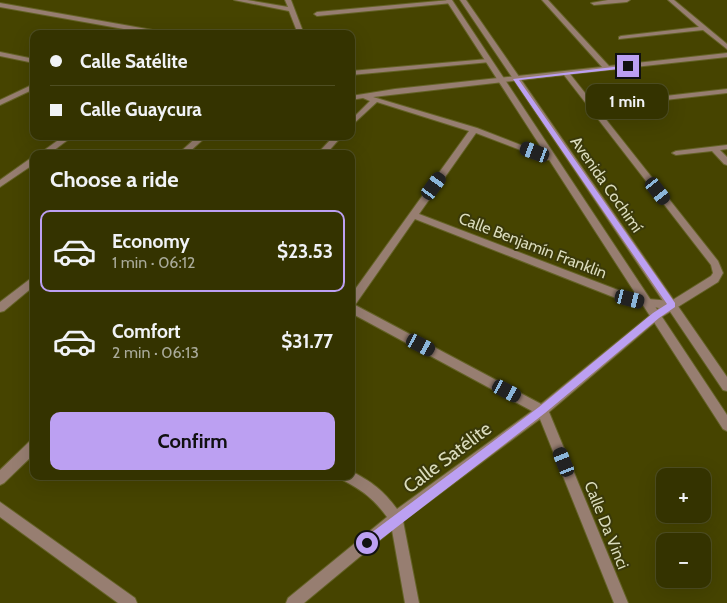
<!DOCTYPE html>
<html lang="en">
<head>
<meta charset="utf-8">
<style>
  :root { --surface:#343300; --page:#3c3b0a; --text:#f1f3f6; --muted:#a9aa99; --line:#4e4e22; --accent:#bca0f2 }
  body { margin:0; font-family:Cabin,sans-serif; background:var(--page); color:var(--text); height:100vh; display:flex; flex-direction:column; font-size:19px; white-space:nowrap }
  * { box-sizing:border-box; margin:0 }
  p { font-size:16px; color:var(--muted) }
  .icon { flex:none; width:28px; height:28px; fill:none; stroke:currentColor; stroke-width:2; stroke-linecap:round; stroke-linejoin:round }
  .map { position:relative; flex:1; overflow:hidden }
  .panel { position:absolute; left:30px; top:150px; width:325px; height:330px; display:flex; flex-direction:column; background:var(--surface); border-radius:10px; box-shadow:0 5px 20px #0002,0 0 0 1px var(--line) }
  .panel>* { flex:none }
  .banner { position:absolute; left:30px; top:30px; width:325px; height:110px; border-radius:10px; box-shadow:0 5px 20px #0002,0 0 0 1px var(--line); display:grid; align-content:center; height:110px; padding:0 20px; background:var(--surface) }
  .buttons { position:absolute; left:656px; top:468px; display:grid; gap:10px }
  .buttons a { display:grid; place-items:center; width:55px; height:55px; border-radius:10px; background:var(--surface); box-shadow:0 5px 20px #0002,0 0 0 1px var(--line); font-size:25px }
  .end { position:absolute; width:22px; height:22px; margin:-11px; border:6px solid #bca0f2; background:#111; box-shadow:0 0 0 2px #111 }
  .from { border-radius:50% }
  .bubble { position:absolute; height:35px; border-radius:10px; background:var(--surface); box-shadow:0 5px 20px #0002,0 0 0 1px var(--line); font-size:16px; font-weight:700; line-height:35px; text-align:center }
  .car { position:absolute; width:15px; height:30px; margin:-15px -8px; border-radius:6px; box-shadow:0 0 4px 1px #0007; background:linear-gradient(#222 24%,#8ab4d8 0 40%,#222 0 76%,#8ab4d8 0 86%,#222 0) }
  .banner b { display:flex; align-items:center; gap:18px; height:48px; font-size:19px }
  .banner b+b { border-top:1px solid var(--line) }
  .banner i { width:12px; height:12px; background:var(--text) }
  ul { padding:0; list-style:none }
  li { display:flex; align-items:center; gap:15px; height:82px; margin:0 10px 8px; padding:0 10px; border:2px solid transparent; border-radius:10px }
  li div { flex:1 }
  li b { display:block; font-size:19px }
  li em { font-style:normal; font-weight:700 }
  li.active { border-color:var(--accent) }
  li>.icon { width:45px; height:45px; stroke-width:1.5 }
  h2 { padding:0 20px; font-size:22px; line-height:60px }
  .action { display:flex; gap:10px; margin-top:auto; padding:10px 20px }
  .action a { flex:1; height:58px; border-radius:10px; background:var(--accent); color:#111; font-size:20px; font-weight:700; line-height:58px; text-align:center }
  .map>svg:first-child { display:block }
  .lines { fill:none; stroke-linecap:round; stroke-linejoin:round }
  .minor-casing { stroke:#646226; stroke-width:2 }
  .tertiary-casing { stroke:#646226; stroke-width:2 }
  .minor { fill:#977e71; fill-rule:evenodd }
  .tertiary { fill:#977e71; fill-rule:evenodd }
  .route { fill:#bca0f2 }
  .labels { text-anchor:middle; stroke-width:4; stroke-linejoin:round; paint-order:stroke }
  .street-label { font-size:16px; fill:#dbdcbd; stroke:#3a3909 }
  .near-street-label { font-size:19px; fill:#dbdcbd; stroke:#3a3909 }
</style>
</head>
<body>
<div class="map">
<svg width="727" height="603" viewBox="0 0 727 603">
  <rect width="100%" height="100%" fill="#464400"/>
  <g class="lines">
    <defs>
      <path id="minor" d="M234 0H247L288 7 285 0H291L304 34H298L289 11Z
        M450 0 452 1V3L317 16 314 14 317 12Z
        M542 0H548L609 66 727 53V57L570 74 718 261 723 273 718 282 660 318 549 412 628 603H614L540 419 403 521 419 603H405L392 530 304 603H286L288 598 387 517C373 498 363 491 343 480L341 476H351V471C372 482 383 490 397 509L532 411 351 313V295L469 131 377 102 351 126V120L370 101 363 98 351 100V96L395 89 602 67ZM564 75 711 265 713 273 711 276 671 301 648 299 631 295 419 214 476 133 547 160H553L554 158 477 128 373 97ZM415 219 626 302 659 308 541 404 355 305Z
        M608 0H630L627 2 594 5 591 3Z
        M668 0H674L727 44V49L703 30 619 39V37L621 36 699 27Z
        M0 3 164 32 167 34H152L0 7Z
        M0 52 34 59V63L0 56Z
        M488 59 490 60V62L351 75V71Z
        M34 84V89L0 105V100Z
        M727 89V93L621 105 617 103 621 101Z
        M64 136H73L49 154H39Z
        M198 136H207L187 154H178Z
        M334 136H342L326 154H317Z
        M727 145V149L720 150 727 157V165L724 164 712 151 676 155 672 153 676 151Z
        M31 158H34V164L0 187V180Z
        M34 276V286L4 311 0 312V302Z
        M34 439V454L4 483 0 485V470L30 441Z
        M0 502 135 598 137 603H118L0 517Z"/>
      <path id="tertiary" d="M446 0H452L727 415V431L723 429Z
        M460 0H466L727 377V391L723 390Z"/>
    </defs>
    <use href="#minor" class="minor-casing"/>
    <use href="#tertiary" class="tertiary-casing"/>
    <use href="#minor" class="minor"/>
    <use href="#tertiary" class="tertiary"/>
  </g>
  <path class="route" d="M630 65 628 68 519 80 675 303V307L659 318 545 413 371 547 367 548 363 547 361 543 363 539 539 407 653 313 667 304 513 79Z"/>
  <g class="labels">
    <g class="street-label">
      <text transform="translate(607 184) rotate(55)" y="6">Avenida Cochimí</text>
      <text transform="translate(533 245) rotate(21)" y="6">Calle Benjamín Franklin</text>
      <text transform="translate(607 525) rotate(68)" y="6">Calle Da Vinci</text>
    </g>
    <g class="near-street-label">
      <text transform="translate(447 457) rotate(-37)" y="7">Calle Satélite</text>
    </g>
  </g>
</svg>
<div class="buttons">
<a>+</a>
<a>−</a>
</div>
<i class="end from" style="left:367px;top:543px"></i>
<i class="end" style="left:628px;top:66px"></i>
<div class="bubble" style="left:586px;top:84px;width:82px">1 min</div>
<i class="car" style="left:535px;top:152px;rotate:290deg"></i>
<i class="car" style="left:434px;top:186px;rotate:36deg"></i>
<i class="car" style="left:658px;top:191px;rotate:142deg"></i>
<i class="car" style="left:630px;top:299px;rotate:104deg"></i>
<i class="car" style="left:421px;top:345px;rotate:118deg"></i>
<i class="car" style="left:507px;top:391px;rotate:118deg"></i>
<i class="car" style="left:564px;top:462px;rotate:338deg"></i>
<div class="banner">
<b><i class="from"></i>Calle Satélite</b>
<b><i></i>Calle Guaycura</b>
</div>
<section class="panel">
<h2>Choose a ride</h2>
<ul>
<li class="active"><svg class="icon" aria-label="car" viewBox="0 0 24 24"><path d="M5 17H2v-5l4-1 3-4h7l3 4 3 1v5h-3M9 17h6M6 11h13"/><circle cx="7" cy="17" r="2"/><circle cx="17" cy="17" r="2"/></svg><div><b>Economy</b><p>1 min · 06:12</p></div><em>$23.53</em></li>
<li><svg class="icon" aria-label="car" viewBox="0 0 24 24"><path d="M5 17H2v-5l4-1 3-4h7l3 4 3 1v5h-3M9 17h6M6 11h13"/><circle cx="7" cy="17" r="2"/><circle cx="17" cy="17" r="2"/></svg><div><b>Comfort</b><p>2 min · 06:13</p></div><em>$31.77</em></li>
</ul>
<div class="action"><a>Confirm</a></div>
</section>
</div>
</body>
</html>
